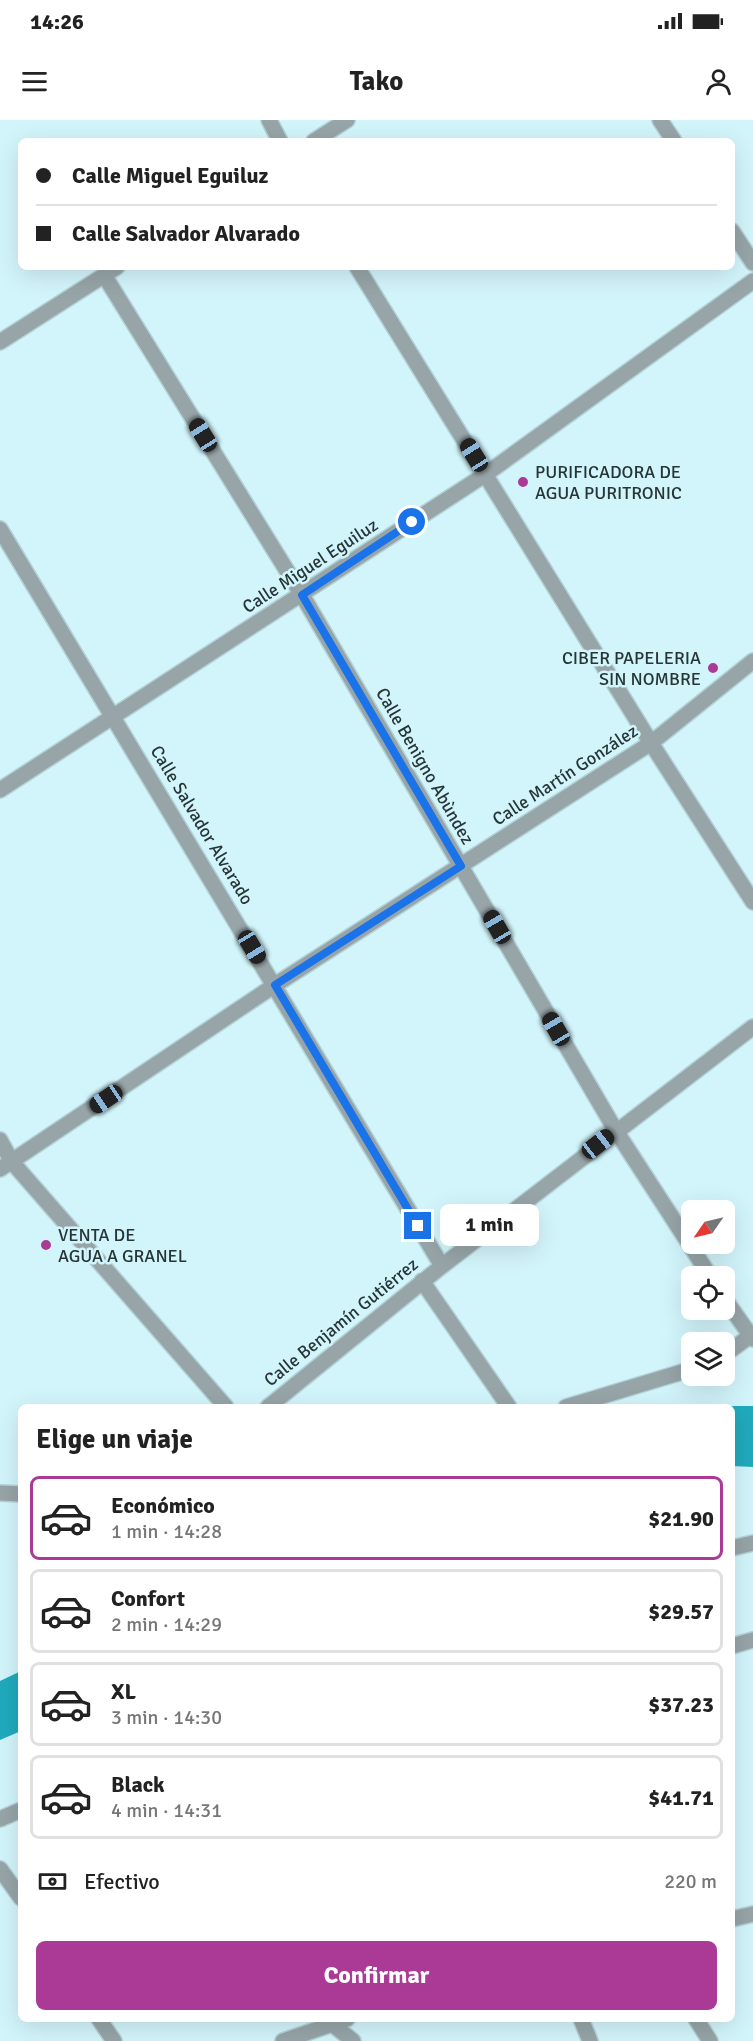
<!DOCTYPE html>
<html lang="es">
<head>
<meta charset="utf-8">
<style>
  :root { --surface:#fff; --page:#f6f6f6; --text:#222; --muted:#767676; --line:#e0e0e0; --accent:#ab3a97 }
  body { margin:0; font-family:Signika,sans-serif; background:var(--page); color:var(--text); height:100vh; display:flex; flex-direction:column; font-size:22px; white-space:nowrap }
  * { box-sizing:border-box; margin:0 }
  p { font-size:20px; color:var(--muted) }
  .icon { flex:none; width:33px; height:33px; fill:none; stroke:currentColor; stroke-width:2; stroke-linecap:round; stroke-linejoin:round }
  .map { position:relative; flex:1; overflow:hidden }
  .sheet { position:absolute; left:18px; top:1284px; width:717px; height:618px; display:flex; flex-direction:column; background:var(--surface); border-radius:9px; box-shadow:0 6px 24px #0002 }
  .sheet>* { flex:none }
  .banner { position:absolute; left:18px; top:18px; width:717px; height:132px; border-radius:9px; box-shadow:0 6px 24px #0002; display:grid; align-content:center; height:132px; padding:0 18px; background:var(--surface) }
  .needle { width:39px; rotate:236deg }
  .tools { position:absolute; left:681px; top:1080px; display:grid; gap:12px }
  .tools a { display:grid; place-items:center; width:54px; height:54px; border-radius:9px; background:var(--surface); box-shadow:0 6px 24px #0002; font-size:30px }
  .end { position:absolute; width:27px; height:27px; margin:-14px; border:8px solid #1a73e8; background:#fff; box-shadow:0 0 0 3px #fff }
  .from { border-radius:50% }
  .bubble { position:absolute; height:42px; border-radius:9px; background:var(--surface); box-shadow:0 6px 24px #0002; font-size:20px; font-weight:700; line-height:42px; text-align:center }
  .car { position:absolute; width:18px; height:36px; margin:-18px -9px; border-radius:8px; box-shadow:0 0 4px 2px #0007; background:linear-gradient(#222 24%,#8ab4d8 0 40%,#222 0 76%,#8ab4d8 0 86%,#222 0) }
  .banner b { display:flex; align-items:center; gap:21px; height:57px; font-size:22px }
  .banner b+b { border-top:2px solid var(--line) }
  .banner i { width:15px; height:15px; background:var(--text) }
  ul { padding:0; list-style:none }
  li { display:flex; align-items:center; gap:18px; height:84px; margin:0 12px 9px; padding:0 6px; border:3px solid var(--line); border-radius:9px }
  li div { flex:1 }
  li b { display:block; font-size:22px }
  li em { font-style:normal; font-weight:700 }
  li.current { border-color:var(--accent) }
  li>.icon { width:54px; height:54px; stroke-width:1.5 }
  h2 { padding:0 18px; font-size:27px; line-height:72px }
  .pay { display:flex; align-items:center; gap:15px; height:66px; padding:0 18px; font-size:22px }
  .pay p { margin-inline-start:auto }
  .primary-button { display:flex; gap:12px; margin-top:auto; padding:12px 18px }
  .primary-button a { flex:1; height:69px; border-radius:9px; background:var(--accent); color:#fff; font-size:24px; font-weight:700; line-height:69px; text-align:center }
  .status { display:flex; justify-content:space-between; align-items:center; height:42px; padding:0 30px; background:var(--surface); direction:ltr }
  .status svg { height:16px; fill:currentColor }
  header { display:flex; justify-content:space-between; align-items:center; height:78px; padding:0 18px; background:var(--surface); font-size:27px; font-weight:700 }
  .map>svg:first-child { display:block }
  .water { fill:#20aabd }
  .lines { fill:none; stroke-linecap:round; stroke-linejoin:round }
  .pedestrian-casing { stroke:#b3d2d8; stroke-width:18 }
  .minor-casing { stroke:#b3d2d8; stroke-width:18 }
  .tertiary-casing { stroke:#b3d2d8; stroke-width:18 }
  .pedestrian { stroke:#97a5a8; stroke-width:15 }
  .minor { stroke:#97a5a8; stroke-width:15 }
  .tertiary { stroke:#97a5a8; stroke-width:15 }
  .route { stroke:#1a73e8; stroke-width:8 }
  .poi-dot { fill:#ab3a97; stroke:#d2f5fb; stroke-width:2 }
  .labels { text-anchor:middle; stroke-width:5; stroke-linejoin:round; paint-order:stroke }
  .poi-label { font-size:18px; fill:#273537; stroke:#d2f5fb; text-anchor:start }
  .street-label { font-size:18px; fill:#273537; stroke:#d2f5fb }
</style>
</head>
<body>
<div class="status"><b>14:26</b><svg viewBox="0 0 49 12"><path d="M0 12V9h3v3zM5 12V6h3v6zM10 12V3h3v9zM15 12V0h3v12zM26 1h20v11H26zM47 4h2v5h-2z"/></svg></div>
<header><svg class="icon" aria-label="menu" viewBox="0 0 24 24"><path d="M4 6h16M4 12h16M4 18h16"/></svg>Tako<svg class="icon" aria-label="person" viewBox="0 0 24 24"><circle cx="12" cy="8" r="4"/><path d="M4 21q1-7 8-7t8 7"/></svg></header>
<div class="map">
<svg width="753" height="1921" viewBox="0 0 753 1921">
  <rect width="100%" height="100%" fill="#d2f5fb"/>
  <path class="water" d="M713 1286H753V1347L732 1346V1287H710Z
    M21 1551V1611L0 1620V1561Z"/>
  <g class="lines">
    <defs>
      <path id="pedestrian" d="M422 1161 509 1287"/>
      <path id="minor" d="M269 0 280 21
        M660 0 674 21
        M314 21 347 0
        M732 111 753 143
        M357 147 651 623 753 782
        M104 155 302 475 616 1011 710 1156
        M0 222 117 147
        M0 409 442 1146
        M0 670 486 354 753 161
        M0 1049 275 865 651 623 753 541
        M724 1178 753 1219
        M724 1235 753 1214
        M268 1287 442 1146 753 907
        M566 1287 692 1249
        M0 1373 21 1374
        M732 1428 753 1423
        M732 1526 753 1520
        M0 1699 21 1690
        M0 1749 21 1778
        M732 1799 753 1794
        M99 1899 114 1921
        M326 1899 353 1921
        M696 1899 710 1921
        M283 1921 347 1899"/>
      <path id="tertiary" d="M0 1020 12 1042 226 1287
        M581 1899 590 1921"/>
    </defs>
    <use href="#pedestrian" class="pedestrian-casing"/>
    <use href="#minor" class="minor-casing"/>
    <use href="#tertiary" class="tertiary-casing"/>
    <use href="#pedestrian" class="pedestrian"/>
    <use href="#minor" class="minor"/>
    <use href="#tertiary" class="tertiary"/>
  </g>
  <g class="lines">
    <path class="route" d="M412 402 302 475 461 746 275 865 418 1106"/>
  </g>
  <g class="poi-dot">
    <circle cx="523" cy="362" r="6"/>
    <circle cx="713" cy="548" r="6"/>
    <circle cx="46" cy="1125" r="6"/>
  </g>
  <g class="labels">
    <g class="poi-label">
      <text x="535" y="358">PURIFICADORA DE<tspan x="535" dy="21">AGUA PURITRONIC</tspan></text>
      <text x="701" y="544" text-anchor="end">CIBER PAPELERIA<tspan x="701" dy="21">SIN NOMBRE</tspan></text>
      <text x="58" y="1121">VENTA DE<tspan x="58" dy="21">AGUA A GRANEL</tspan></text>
    </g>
    <g class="street-label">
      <text transform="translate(310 446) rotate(-33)" y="6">Calle Miguel Eguiluz</text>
      <text transform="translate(425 646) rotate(60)" y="6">Calle Benigno Abùndez</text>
      <text transform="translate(565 655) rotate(-33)" y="6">Calle Martín González</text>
      <text transform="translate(202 705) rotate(59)" y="6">Calle Salvador Alvarado</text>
      <text transform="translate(341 1202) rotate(-39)" y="6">Calle Benjamín Gutiérrez</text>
    </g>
  </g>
</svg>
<div class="tools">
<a><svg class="needle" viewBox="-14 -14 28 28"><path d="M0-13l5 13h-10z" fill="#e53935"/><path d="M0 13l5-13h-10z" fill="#767676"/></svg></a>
<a><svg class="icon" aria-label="locate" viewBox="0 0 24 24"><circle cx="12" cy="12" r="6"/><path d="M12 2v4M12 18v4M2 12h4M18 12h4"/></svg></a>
<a><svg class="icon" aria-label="layers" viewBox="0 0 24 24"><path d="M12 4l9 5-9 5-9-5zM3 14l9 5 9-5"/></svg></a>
</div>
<i class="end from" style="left:412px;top:402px"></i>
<i class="end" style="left:418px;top:1106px"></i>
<div class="bubble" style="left:440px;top:1084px;width:99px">1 min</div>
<i class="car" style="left:203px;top:315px;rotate:328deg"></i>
<i class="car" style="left:474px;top:335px;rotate:328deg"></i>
<i class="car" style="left:497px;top:807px;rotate:330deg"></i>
<i class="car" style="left:252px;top:827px;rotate:149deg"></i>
<i class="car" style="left:556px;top:909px;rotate:330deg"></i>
<i class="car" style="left:106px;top:979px;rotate:236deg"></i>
<i class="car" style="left:598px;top:1024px;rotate:52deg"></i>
<div class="banner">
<b><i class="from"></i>Calle Miguel Eguiluz</b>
<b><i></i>Calle Salvador Alvarado</b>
</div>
<section class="sheet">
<h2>Elige un viaje</h2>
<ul>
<li class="current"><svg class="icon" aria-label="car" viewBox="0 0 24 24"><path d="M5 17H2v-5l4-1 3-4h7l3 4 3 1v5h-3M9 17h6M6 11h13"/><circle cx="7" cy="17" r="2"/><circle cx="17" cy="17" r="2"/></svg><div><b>Económico</b><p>1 min · 14:28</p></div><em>$21.90</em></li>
<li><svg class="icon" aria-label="car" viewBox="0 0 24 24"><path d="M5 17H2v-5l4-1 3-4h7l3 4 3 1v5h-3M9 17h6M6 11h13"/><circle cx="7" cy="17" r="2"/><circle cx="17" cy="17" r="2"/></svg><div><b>Confort</b><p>2 min · 14:29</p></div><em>$29.57</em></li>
<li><svg class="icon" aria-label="car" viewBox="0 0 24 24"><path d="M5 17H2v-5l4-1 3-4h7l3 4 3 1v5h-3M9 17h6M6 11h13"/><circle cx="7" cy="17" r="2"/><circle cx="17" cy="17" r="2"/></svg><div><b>XL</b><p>3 min · 14:30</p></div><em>$37.23</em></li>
<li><svg class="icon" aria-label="car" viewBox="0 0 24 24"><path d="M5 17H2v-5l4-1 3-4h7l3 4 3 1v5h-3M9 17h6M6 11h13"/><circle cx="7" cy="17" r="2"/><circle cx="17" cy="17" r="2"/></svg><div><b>Black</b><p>4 min · 14:31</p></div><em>$41.71</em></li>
</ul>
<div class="pay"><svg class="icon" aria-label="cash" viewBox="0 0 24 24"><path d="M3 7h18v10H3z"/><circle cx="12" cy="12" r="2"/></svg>Efectivo<p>220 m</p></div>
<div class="primary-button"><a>Confirmar</a></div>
</section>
</div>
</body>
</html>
